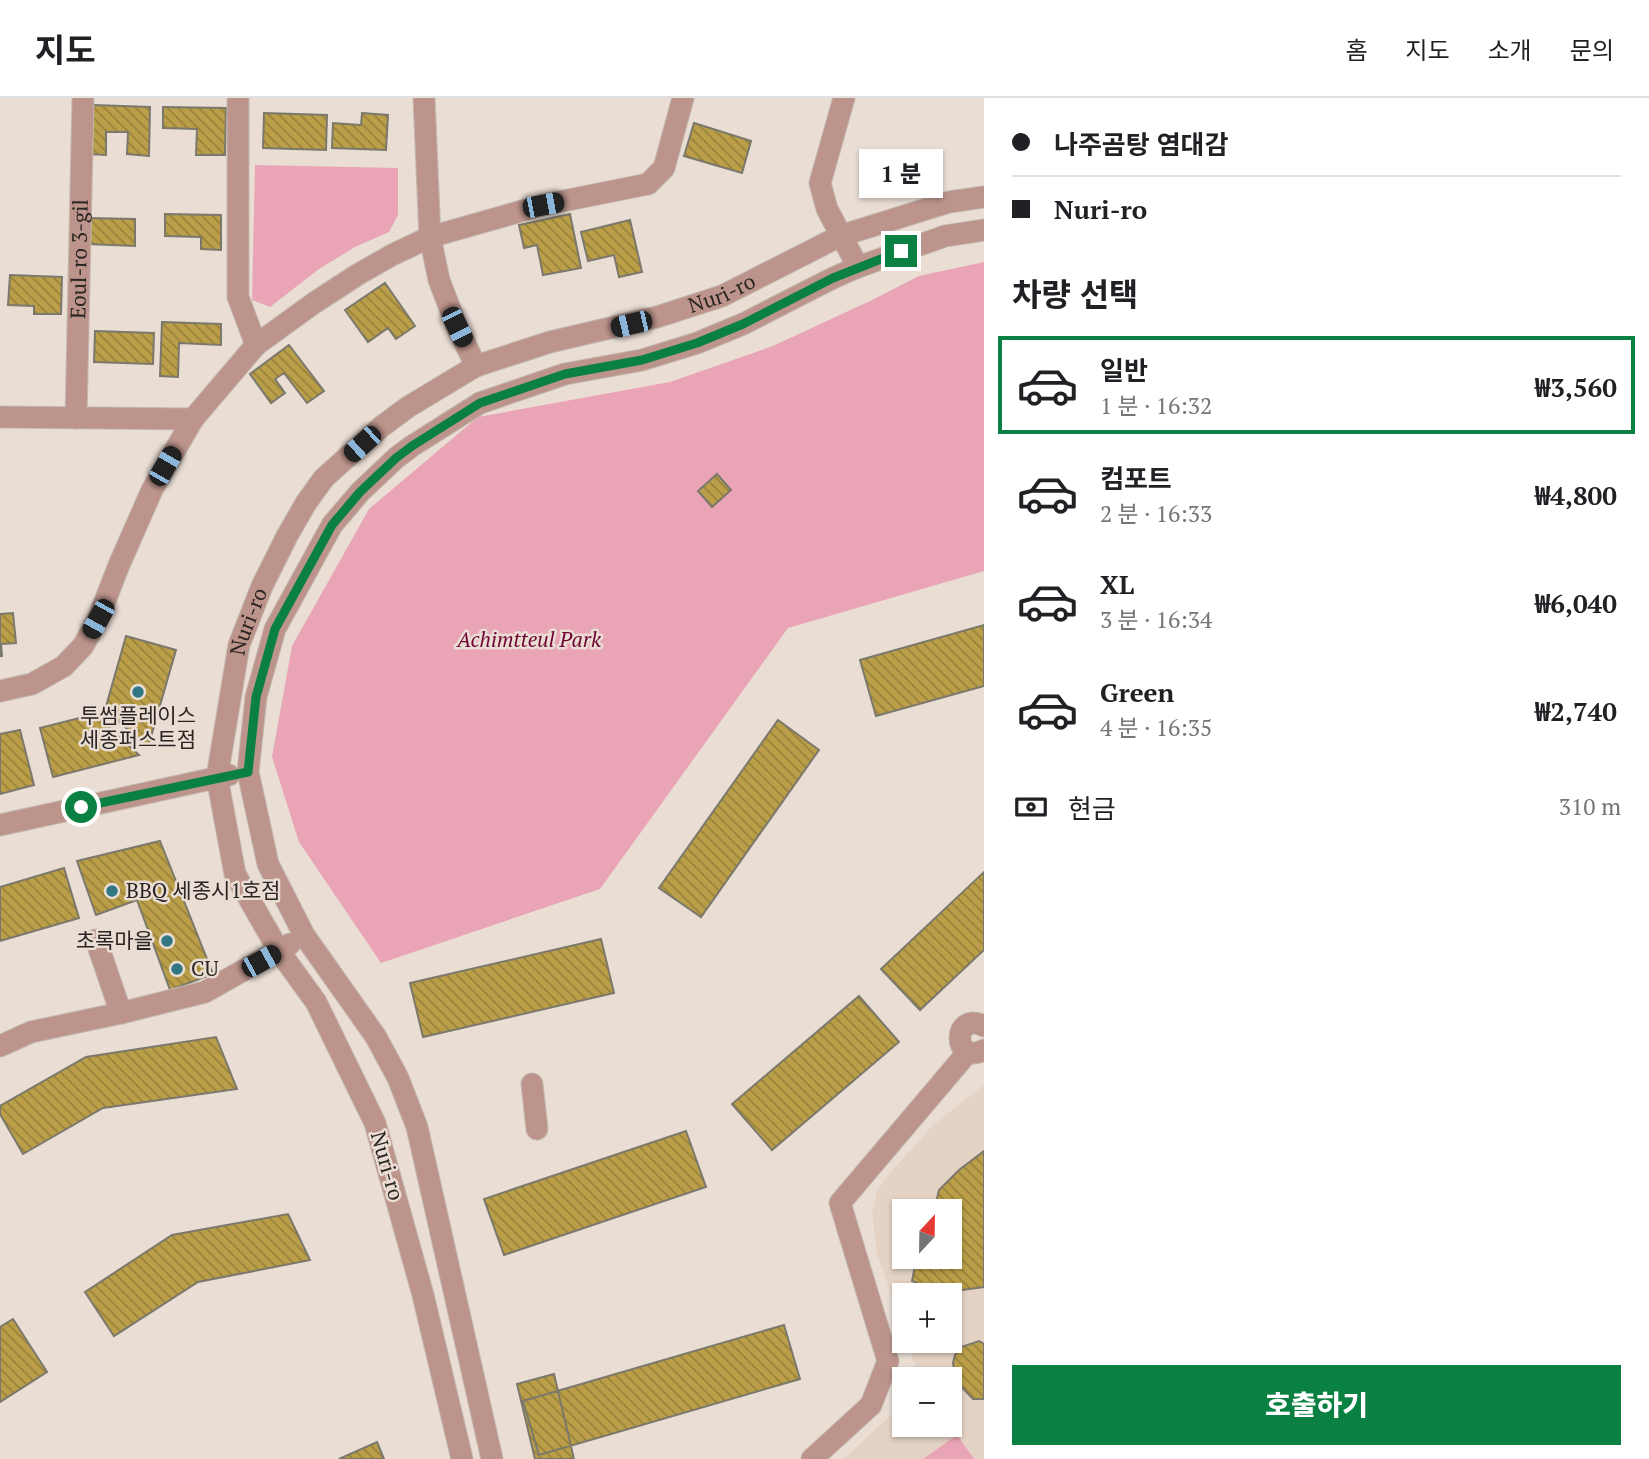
<!DOCTYPE html>
<html lang="ko">
<head>
<meta charset="utf-8">
<style>
  :root { --surface:#fff; --page:#f2f2f2; --text:#202124; --muted:#757577; --line:#e0e0e0; --accent:#0b8043 }
  body { margin:0; font-family:"PT Serif","Noto Sans KR",serif; background:var(--page); color:var(--text); height:100vh; display:flex; flex-direction:column; font-size:26px; white-space:nowrap }
  * { box-sizing:border-box; margin:0 }
  p { font-size:23px; color:var(--muted) }
  .icon { flex:none; width:38px; height:38px; fill:none; stroke:currentColor; stroke-width:2; stroke-linecap:round; stroke-linejoin:round }
  .map { position:relative; flex:1; overflow:hidden }
  .sheet { display:flex; flex-direction:column; background:var(--surface); width:665px }
  .sheet>* { flex:none }
  .guide { display:grid; align-content:center; height:154px; padding:0 28px; background:var(--surface) }
  .needle { width:46px; rotate:22deg }
  .fabs { position:absolute; left:892px; top:1101px; display:grid; gap:14px }
  .fabs a { display:grid; place-items:center; width:70px; height:70px; border-radius:0px; background:var(--surface); box-shadow:0 2px 5px #0004; font-size:35px }
  .end { position:absolute; width:32px; height:32px; margin:-16px; border:9px solid #0b8043; background:#fff; box-shadow:0 0 0 4px #fff }
  .from { border-radius:50% }
  .bubble { position:absolute; height:49px; border-radius:0px; background:var(--surface); box-shadow:0 2px 5px #0004; font-size:23px; font-weight:800; line-height:49px; text-align:center }
  .car { position:absolute; width:21px; height:42px; margin:-21px -10px; border-radius:9px; box-shadow:0 0 5px 2px #0007; background:linear-gradient(#222 24%,#8ab4d8 0 40%,#222 0 76%,#8ab4d8 0 86%,#222 0) }
  .guide b { display:flex; align-items:center; gap:24px; height:66px; font-size:26px }
  .guide b+b { border-top:2px solid var(--line) }
  .guide i { width:18px; height:18px; background:var(--text) }
  ul { padding:0; list-style:none }
  li { display:flex; align-items:center; gap:21px; height:98px; margin:0 14px 10px; padding:0 14px; border:4px solid transparent; border-radius:0px }
  li div { flex:1 }
  li b { display:block; font-size:26px }
  li em { font-style:normal; font-weight:800 }
  li.selected { border-color:var(--accent) }
  li>.icon { width:63px; height:63px; stroke-width:1.5 }
  h2 { padding:0 28px; font-size:32px; line-height:84px }
  .pay { display:flex; align-items:center; gap:18px; height:77px; padding:0 28px; font-size:26px }
  .pay p { margin-inline-start:auto }
  .action { display:flex; gap:14px; margin-top:auto; padding:14px 28px }
  .action a { flex:1; height:80px; border-radius:0px; background:var(--accent); color:#fff; font-size:28px; font-weight:800; line-height:80px; text-align:center }
  header { display:flex; align-items:center; gap:42px; box-sizing:border-box; height:98px; padding:0 35px; background:var(--surface); border-bottom:2px solid var(--line) }
  header strong { font-size:33px }
  nav { display:flex; gap:38px; margin-inline-start:auto; font-size:24px }
  main { display:flex; flex:1; min-height:0 }
  .map>svg:first-child { display:block }
  .built { fill:#e4d2c4; fill-rule:evenodd }
  .green { fill:#e9a5b6 }
  .building { fill:url(#building-back-hatch); stroke:#7b786c; stroke-width:2 }
  .lines { fill:none; stroke-linecap:round; stroke-linejoin:round }
  .minor-casing { stroke:#c3b8b0; stroke-width:23 }
  .minor { stroke:#bc948b; stroke-width:21 }
  .route { stroke:#0b8043; stroke-width:9 }
  .poi-dot { fill:#307783; stroke:#e9ddd4; stroke-width:2.5 }
  .labels { text-anchor:middle; stroke-width:5; stroke-linejoin:round; paint-order:stroke }
  .street-label { font-size:21px; fill:#2a2522; stroke:#e9ddd4 }
  .park-label { font-size:21px; font-style:italic; fill:#720335; stroke:#e9ddd4 }
  .poi-label { font-size:21px; fill:#2a2522; stroke:#e9ddd4; text-anchor:start }
</style>
</head>
<body>
<header>
<strong>지도</strong>
<nav><a>홈</a><a>지도</a><a>소개</a><a>문의</a></nav>
</header>
<main>
<div class="map">
<svg width="984" height="1361" viewBox="0 0 984 1361">
  <defs>
    <pattern id="building-back-hatch" width="6" height="6" patternUnits="userSpaceOnUse" patternTransform="scale(1.75)"><rect width="6" height="6" fill="#bb9f48"/><path d="M-1 5l2 2M0 0l6 6M5-1l2 2" fill="none" stroke="#98813c"/></pattern>
  </defs>
  <rect width="100%" height="100%" fill="#e9ddd4"/>
  <path class="built" d="M984 987V1361H844L905 1304V1326H950V1281H914L916 1270 907 1243 950 1242V1197H905V1235L877 1155 872 1115 878 1091 892 1073 933 1027ZM905 1113H950V1158H905Z"/>
  <path class="green" d="M255 67 398 70V117L389 134 355 149 319 171 270 209 252 202Z
    M984 164V473L788 530 600 791 381 865 299 744 272 659 292 548 369 411 478 319 670 284 773 248 872 202 919 178Z
    M957 1337 974 1361H923Z"/>
  <path class="building" d="M94 7 150 9 149 58 127 56 128 34H106V57L88 56 89 16Z
    M163 9 226 10 225 57H196L197 31 163 30Z
    M264 15 327 17 326 52 263 50Z
    M362 15 388 17 386 52 332 50 333 25 361 27Z
    M694 25 751 43 742 75 684 58Z
    M165 116 221 117V152L201 151V139L165 138Z
    M570 116 581 170 543 177 537 147 524 150 519 127Z
    M87 120 135 121V148L87 146Z
    M630 122 642 174 619 179 614 157 588 163 581 134Z
    M10 177 62 179 61 216H34V208L8 207Z
    M385 185 415 228 396 241 388 230 368 244 345 212Z
    M162 224 221 226V247L179 245 178 279 160 278Z
    M95 233 154 235 153 266 94 264Z
    M289 247 324 293 307 305 284 275 275 281 285 295 271 305 250 276Z
    M717 376 731 392 712 409 698 393Z
    M13 515 16 545 1 546 2 558H0V516Z
    M984 527V588L876 618 860 562Z
    M126 538 176 552 148 649 105 612Z
    M95 616 139 657 53 679 40 630Z
    M778 622 819 652 701 819 659 790Z
    M20 632 34 687 0 696V636Z
    M160 743 213 876 170 892 137 802 96 817 77 763Z
    M64 770 79 820 0 843V789Z
    M984 774V852L920 912 881 871Z
    M601 841 614 895 423 939 410 885Z
    M859 898 899 944 772 1052 732 1006Z
    M216 939 237 991 103 1010 23 1056 0 1016V1008L86 959Z
    M686 1033 706 1089 504 1157 484 1101Z
    M984 1053V1189L941 1195 912 1183 917 1158H950V1113H934L939 1092 959 1072Z
    M288 1116 310 1162 198 1184 114 1238 85 1194 172 1137Z
    M13 1221 47 1274 0 1304V1229Z
    M784 1227 800 1281 539 1357 523 1303Z
    M979 1243 984 1246V1301H973L956 1283 953 1265 955 1257 961 1249Z
    M554 1276 574 1361H535L517 1286Z
    M377 1344 384 1361H339Z"/>
  <g class="lines">
    <defs>
      <g id="minor">
        <path d="M238 0V199L256 247"/>
        <path d="M424 0 430 139 439 182 457 229 476 268"/>
        <path d="M844 0 820 85 827 111 858 169"/>
        <path d="M0 319 193 321"/>
        <path id="s1" d="M76 320 83 0"/>
        <path d="M0 593 32 586 64 568 83 548 98 521 119 467 152 392 193 321 256 247 314 205 357 177 392 157 430 139 543 107 648 86 664 70 683 0"/>
        <path d="M0 727 229 677"/>
        <path d="M96 842 121 915"/>
        <path d="M984 928C952 912 952 968 984 952"/>
        <path d="M0 948 31 934 121 915 205 894 290 846"/>
        <path d="M532 986 537 1031"/>
        <path id="s2" d="M462 1361 423 1197 375 1025 316 904 279 853 235 776 217 679 239 547 262 488 287 438 306 405 324 380 381 329 408 309 476 268 550 244 657 219 722 198 840 138 949 104 984 99"/>
        <path d="M492 1361 417 1029 398 980 376 939 304 837 268 766 248 674 256 599 275 531 332 427 360 394 396 360 412 348 480 305 565 276 642 262 697 245 743 226 833 180 858 169 945 138 984 132"/>
        <path d="M812 1361 871 1307 888 1263 840 1105 968 954"/>
      </g>
    </defs>
    <use href="#minor" class="minor-casing"/>
    <use href="#minor" class="minor"/>
  </g>
  <g class="lines">
    <path class="route" d="M81 709 248 674 256 599 275 531 332 427 360 394 396 360 412 348 480 305 565 276 642 262 697 245 743 226 833 180 901 153"/>
  </g>
  <g class="poi-dot">
    <circle cx="138" cy="594" r="7"/>
    <circle cx="112" cy="793" r="7"/>
    <circle cx="167" cy="843" r="7"/>
    <circle cx="177" cy="871" r="7"/>
  </g>
  <g class="labels">
    <g class="street-label">
      <text dy="7" stroke="none"><textPath href="#s1" startOffset="159">Eoul-ro 3-gil</textPath></text>
      <text dy="7" stroke="none"><textPath href="#s2" startOffset="1500">Nuri-ro</textPath></text>
      <text dy="7" stroke="none"><textPath href="#s2" startOffset="891">Nuri-ro</textPath></text>
      <text transform="translate(387 1068) rotate(74)" y="7">Nuri-ro</text>
    </g>
    <g class="park-label">
      <text x="529" y="549">Achimtteul Park</text>
    </g>
    <g class="poi-label">
      <text x="138" y="625" text-anchor="middle">투썸플레이스<tspan x="138" dy="24">세종퍼스트점</tspan></text>
      <text x="126" y="800">BBQ 세종시1호점</text>
      <text x="153" y="850" text-anchor="end">초록마을</text>
      <text x="191" y="878">CU</text>
    </g>
  </g>
</svg>
<div class="fabs">
<a><svg class="needle" viewBox="-14 -14 28 28"><path d="M0-13l5 13h-10z" fill="#e53935"/><path d="M0 13l5-13h-10z" fill="#757577"/></svg></a>
<a>+</a>
<a>−</a>
</div>
<i class="end from" style="left:81px;top:709px"></i>
<i class="end" style="left:901px;top:153px"></i>
<div class="bubble" style="left:859px;top:51px;width:84px">1 분</div>
<i class="car" style="left:543px;top:107px;rotate:79deg"></i>
<i class="car" style="left:631px;top:226px;rotate:257deg"></i>
<i class="car" style="left:457px;top:229px;rotate:154deg"></i>
<i class="car" style="left:362px;top:346px;rotate:228deg"></i>
<i class="car" style="left:165px;top:368px;rotate:30deg"></i>
<i class="car" style="left:98px;top:521px;rotate:209deg"></i>
<i class="car" style="left:261px;top:863px;rotate:61deg"></i>
</div>
<section class="sheet">
<div class="guide">
<b><i class="from"></i>나주곰탕 염대감</b>
<b><i></i>Nuri-ro</b>
</div>
<h2>차량 선택</h2>
<ul>
<li class="selected"><svg class="icon" aria-label="car" viewBox="0 0 24 24"><path d="M5 17H2v-5l4-1 3-4h7l3 4 3 1v5h-3M9 17h6M6 11h13"/><circle cx="7" cy="17" r="2"/><circle cx="17" cy="17" r="2"/></svg><div><b>일반</b><p>1 분 · 16:32</p></div><em>₩3,560</em></li>
<li><svg class="icon" aria-label="car" viewBox="0 0 24 24"><path d="M5 17H2v-5l4-1 3-4h7l3 4 3 1v5h-3M9 17h6M6 11h13"/><circle cx="7" cy="17" r="2"/><circle cx="17" cy="17" r="2"/></svg><div><b>컴포트</b><p>2 분 · 16:33</p></div><em>₩4,800</em></li>
<li><svg class="icon" aria-label="car" viewBox="0 0 24 24"><path d="M5 17H2v-5l4-1 3-4h7l3 4 3 1v5h-3M9 17h6M6 11h13"/><circle cx="7" cy="17" r="2"/><circle cx="17" cy="17" r="2"/></svg><div><b>XL</b><p>3 분 · 16:34</p></div><em>₩6,040</em></li>
<li><svg class="icon" aria-label="car" viewBox="0 0 24 24"><path d="M5 17H2v-5l4-1 3-4h7l3 4 3 1v5h-3M9 17h6M6 11h13"/><circle cx="7" cy="17" r="2"/><circle cx="17" cy="17" r="2"/></svg><div><b>Green</b><p>4 분 · 16:35</p></div><em>₩2,740</em></li>
</ul>
<div class="pay"><svg class="icon" aria-label="cash" viewBox="0 0 24 24"><path d="M3 7h18v10H3z"/><circle cx="12" cy="12" r="2"/></svg>현금<p>310 m</p></div>
<div class="action"><a>호출하기</a></div>
</section>
</main>
</body>
</html>
